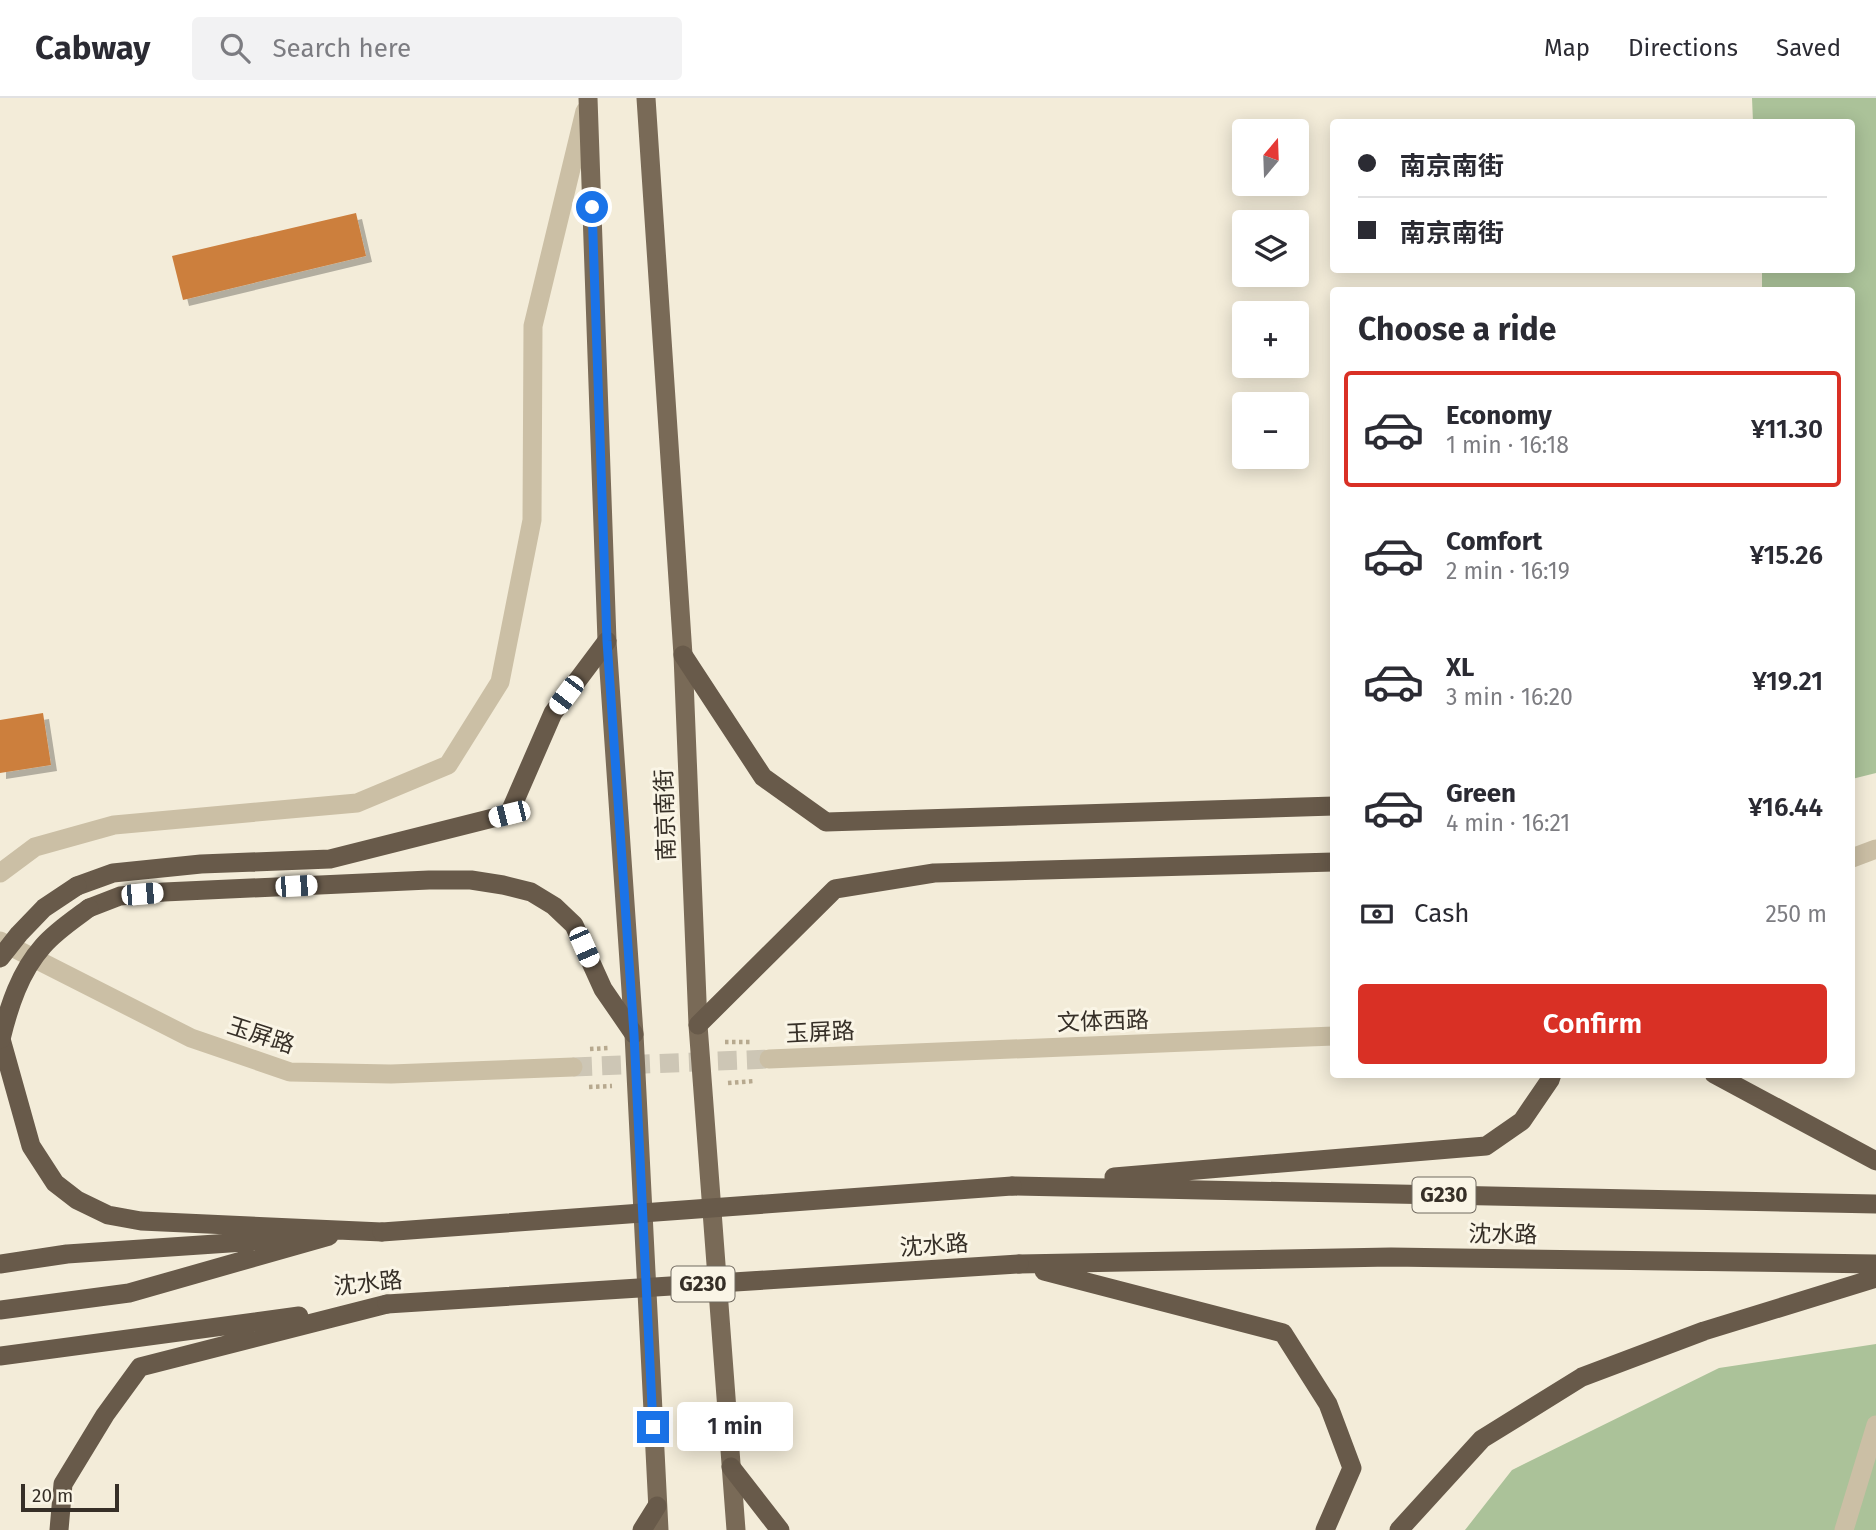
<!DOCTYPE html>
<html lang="en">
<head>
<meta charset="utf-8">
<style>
  :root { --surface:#fff; --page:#f2f2f3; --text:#2b2b33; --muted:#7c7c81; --line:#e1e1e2; --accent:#d93025 }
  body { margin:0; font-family:"Fira Sans","Noto Sans SC",sans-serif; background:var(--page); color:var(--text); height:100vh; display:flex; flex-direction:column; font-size:26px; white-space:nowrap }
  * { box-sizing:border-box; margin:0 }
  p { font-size:23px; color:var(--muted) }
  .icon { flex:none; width:38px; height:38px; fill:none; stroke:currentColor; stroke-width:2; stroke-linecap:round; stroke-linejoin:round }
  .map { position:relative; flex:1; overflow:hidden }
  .sheet { position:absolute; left:1330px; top:189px; width:525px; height:791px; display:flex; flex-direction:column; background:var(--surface); border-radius:7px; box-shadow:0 4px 18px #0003 }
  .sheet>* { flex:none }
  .top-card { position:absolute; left:1330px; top:21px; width:525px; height:154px; border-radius:7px; box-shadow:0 4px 18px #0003; display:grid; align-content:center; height:154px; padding:0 28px; background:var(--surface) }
  .needle { width:46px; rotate:19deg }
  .tools { position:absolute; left:1232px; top:21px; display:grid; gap:14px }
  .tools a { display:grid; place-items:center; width:77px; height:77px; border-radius:7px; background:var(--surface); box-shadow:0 4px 18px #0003; font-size:35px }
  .scale { position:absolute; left:21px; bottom:18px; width:98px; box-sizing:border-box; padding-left:7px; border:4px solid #362f27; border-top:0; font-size:19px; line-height:24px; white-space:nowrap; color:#362f27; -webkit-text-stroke:5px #faf5e6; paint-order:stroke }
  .end { position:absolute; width:32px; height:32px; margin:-16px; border:9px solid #1a73e8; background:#fff; box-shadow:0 0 0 4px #fff }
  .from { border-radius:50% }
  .bubble { position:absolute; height:49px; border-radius:7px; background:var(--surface); box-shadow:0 4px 18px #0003; font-size:23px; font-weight:600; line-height:49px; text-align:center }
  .car { position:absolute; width:21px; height:42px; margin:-21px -10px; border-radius:9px; box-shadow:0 0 5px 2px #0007; background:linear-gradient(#fff 24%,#345 0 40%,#fff 0 76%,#345 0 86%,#fff 0) }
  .top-card b { display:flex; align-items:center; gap:24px; height:66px; font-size:26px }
  .top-card b+b { border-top:2px solid var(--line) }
  .top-card i { width:18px; height:18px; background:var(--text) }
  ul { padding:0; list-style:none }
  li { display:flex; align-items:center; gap:21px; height:116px; margin:0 14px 10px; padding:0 14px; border:4px solid transparent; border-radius:7px }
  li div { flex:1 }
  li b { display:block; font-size:26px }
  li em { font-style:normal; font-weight:600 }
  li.active { border-color:var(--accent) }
  li>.icon { width:63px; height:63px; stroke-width:1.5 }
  h2 { padding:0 28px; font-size:32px; line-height:84px }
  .pay { display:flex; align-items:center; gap:18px; height:77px; padding:0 28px; font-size:26px }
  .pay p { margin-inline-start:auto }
  .button { display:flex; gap:14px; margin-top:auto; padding:14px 28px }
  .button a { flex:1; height:80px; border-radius:7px; background:var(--accent); color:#fff; font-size:28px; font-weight:600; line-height:80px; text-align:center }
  header { display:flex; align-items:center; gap:42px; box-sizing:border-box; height:98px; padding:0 35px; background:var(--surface); border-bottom:2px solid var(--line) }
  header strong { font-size:33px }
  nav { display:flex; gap:38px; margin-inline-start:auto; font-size:24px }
  .search { width:490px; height:63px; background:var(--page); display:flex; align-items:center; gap:18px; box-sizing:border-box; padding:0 24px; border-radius:7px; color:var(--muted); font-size:26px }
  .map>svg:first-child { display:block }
  .green { fill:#abc299 }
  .building { fill:#cc7f3e; filter:url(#shadow) }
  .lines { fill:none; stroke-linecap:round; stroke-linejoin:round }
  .tertiary-tunnel { stroke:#cdc6b5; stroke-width:19; stroke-dasharray:19 10; stroke-linecap:butt }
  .path { stroke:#b7a98f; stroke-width:4.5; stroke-dasharray:3.5 3.5; stroke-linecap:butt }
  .minor { stroke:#cbbfa5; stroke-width:19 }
  .tertiary { stroke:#cbbfa5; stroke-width:19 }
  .primary { stroke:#796a57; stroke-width:19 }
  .trunk { stroke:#685a4a; stroke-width:19 }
  .trunk-bridge { stroke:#685a4a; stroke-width:19 }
  .route { stroke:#1a73e8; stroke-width:9 }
  .labels { text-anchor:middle; stroke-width:6; stroke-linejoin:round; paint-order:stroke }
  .shield { fill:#faf5e6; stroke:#716a60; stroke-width:2 }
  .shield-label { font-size:21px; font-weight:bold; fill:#362f27 }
  .street-label { font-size:23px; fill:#362f27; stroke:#faf5e6 }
</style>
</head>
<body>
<header>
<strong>Cabway</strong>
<div class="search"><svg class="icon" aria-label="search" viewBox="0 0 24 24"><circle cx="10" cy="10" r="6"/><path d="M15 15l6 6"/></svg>Search here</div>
<nav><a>Map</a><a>Directions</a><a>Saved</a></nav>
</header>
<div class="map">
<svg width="1876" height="1432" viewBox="0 0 1876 1432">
  <defs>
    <filter id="shadow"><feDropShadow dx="6" dy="6" stdDeviation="0" flood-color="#0004"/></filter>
  </defs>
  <rect width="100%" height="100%" fill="#f3ecd9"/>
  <path class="green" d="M1752 0H1876V675L1852 681V192H1762V172H1852V24H1753Z
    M1876 1246V1432H1465L1512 1372 1719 1270Z"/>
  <path class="building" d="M356 115 366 158 183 202 172 158Z
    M43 615 51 667 0 675V622Z"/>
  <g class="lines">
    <path class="tertiary-tunnel" d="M573 969 769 961"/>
    <path class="path" d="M725 944H751
      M590 951 609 950
      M728 985 754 983
      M589 989 612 988"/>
    <path class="minor" d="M1844 1432 1876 1327"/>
    <path class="tertiary" d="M1852 760 1876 751
      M0 775 35 749 114 727 357 705 448 667 500 584 532 422 533 228 585 13
      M0 843 191 940 290 974 391 976 573 969
      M769 961 1334 938"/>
    <path class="primary" d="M588 0 607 543 634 936 659 1432
      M646 0 683 557 698 927 736 1432"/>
    <path class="trunk" d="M683 557 763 679 826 724 1334 708
      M77 788 113 775 201 766 330 761 509 716 553 615 607 543
      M89 810 120 798 164 794 429 782H471L503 787 531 794 554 808 574 827 603 891 634 936
      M698 927 835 791 934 775 1334 764
      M1 941 31 1048 55 1085 77 1102 108 1117 141 1123 382 1134
      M1714 976 1876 1063
      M1114 1079 1486 1048 1522 1023 1550 982 1552 976
      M1012 1088 1876 1106
      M0 1166 67 1156 290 1141
      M1019 1166 1391 1159 1876 1166
      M1044 1173 1283 1235 1328 1306 1352 1370 1325 1432
      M0 1212 129 1195 329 1138
      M0 1258 299 1218
      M731 1369 780 1432
      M59 1432 63 1386 105 1317 140 1269 387 1206
      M642 1432 657 1408
      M1399 1432 1482 1341 1582 1279 1704 1233 1876 1180"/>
    <path class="trunk-bridge" d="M0 860 19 836 44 810 77 788
      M1 941C9 908 20 874 43 848 56 833 73 822 89 810
      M382 1134 1012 1088
      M387 1206 1019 1166"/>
  </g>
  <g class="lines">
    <path class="route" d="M592 109 607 543 634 936 653 1329"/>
  </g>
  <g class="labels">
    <g class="shield">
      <rect x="1412.5" y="1079.5" width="63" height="35" rx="5"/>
      <rect x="671.5" y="1168.5" width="63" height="35" rx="5"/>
    </g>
    <g class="shield-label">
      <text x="1444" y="1104">G230</text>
      <text x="703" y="1193">G230</text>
    </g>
    <g class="street-label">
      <text transform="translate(665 717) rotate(-92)" y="8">南京南街</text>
      <text transform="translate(1103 923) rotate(-2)" y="8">文体西路</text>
      <text transform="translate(820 934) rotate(-3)" y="8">玉屏路</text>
      <text transform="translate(261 937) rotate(18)" y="8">玉屏路</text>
      <text transform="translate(1503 1136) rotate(1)" y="8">沈水路</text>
      <text transform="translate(934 1147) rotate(-4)" y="8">沈水路</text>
      <text transform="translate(368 1185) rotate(-6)" y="8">沈水路</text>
    </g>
  </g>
</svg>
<div class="tools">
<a><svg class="needle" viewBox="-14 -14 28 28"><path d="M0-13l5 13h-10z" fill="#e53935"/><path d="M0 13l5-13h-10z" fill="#7c7c81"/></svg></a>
<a><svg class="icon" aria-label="layers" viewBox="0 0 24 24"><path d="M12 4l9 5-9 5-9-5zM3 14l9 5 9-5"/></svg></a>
<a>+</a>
<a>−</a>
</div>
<div class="scale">20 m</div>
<i class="end from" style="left:592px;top:109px"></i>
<i class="end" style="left:653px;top:1329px"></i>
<div class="bubble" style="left:677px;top:1304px;width:116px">1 min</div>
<i class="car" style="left:566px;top:597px;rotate:217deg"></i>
<i class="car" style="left:509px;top:716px;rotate:256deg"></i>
<i class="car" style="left:296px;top:788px;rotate:87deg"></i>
<i class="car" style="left:142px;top:796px;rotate:85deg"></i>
<i class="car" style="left:584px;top:849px;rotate:156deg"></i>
<div class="top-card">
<b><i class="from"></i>南京南街</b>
<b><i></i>南京南街</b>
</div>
<section class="sheet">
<h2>Choose a ride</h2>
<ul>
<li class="active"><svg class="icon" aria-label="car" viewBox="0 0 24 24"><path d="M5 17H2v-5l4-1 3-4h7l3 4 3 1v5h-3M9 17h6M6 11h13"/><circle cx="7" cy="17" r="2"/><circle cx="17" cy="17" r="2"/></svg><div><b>Economy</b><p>1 min · 16:18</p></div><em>¥11.30</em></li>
<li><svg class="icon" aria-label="car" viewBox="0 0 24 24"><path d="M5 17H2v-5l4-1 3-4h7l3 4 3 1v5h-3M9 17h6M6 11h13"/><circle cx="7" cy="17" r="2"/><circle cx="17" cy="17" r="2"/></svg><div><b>Comfort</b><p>2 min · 16:19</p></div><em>¥15.26</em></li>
<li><svg class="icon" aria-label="car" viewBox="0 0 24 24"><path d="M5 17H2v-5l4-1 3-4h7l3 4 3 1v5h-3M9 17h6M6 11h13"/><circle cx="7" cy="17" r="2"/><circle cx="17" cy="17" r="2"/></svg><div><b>XL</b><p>3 min · 16:20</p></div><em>¥19.21</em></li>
<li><svg class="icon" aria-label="car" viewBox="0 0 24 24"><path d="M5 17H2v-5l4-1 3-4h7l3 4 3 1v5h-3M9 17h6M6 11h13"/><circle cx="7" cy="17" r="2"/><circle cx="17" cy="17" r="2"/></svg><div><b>Green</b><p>4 min · 16:21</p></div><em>¥16.44</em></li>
</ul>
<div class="pay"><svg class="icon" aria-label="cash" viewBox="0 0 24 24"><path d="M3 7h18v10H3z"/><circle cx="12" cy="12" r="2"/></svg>Cash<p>250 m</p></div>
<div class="button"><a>Confirm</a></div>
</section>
</div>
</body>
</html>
